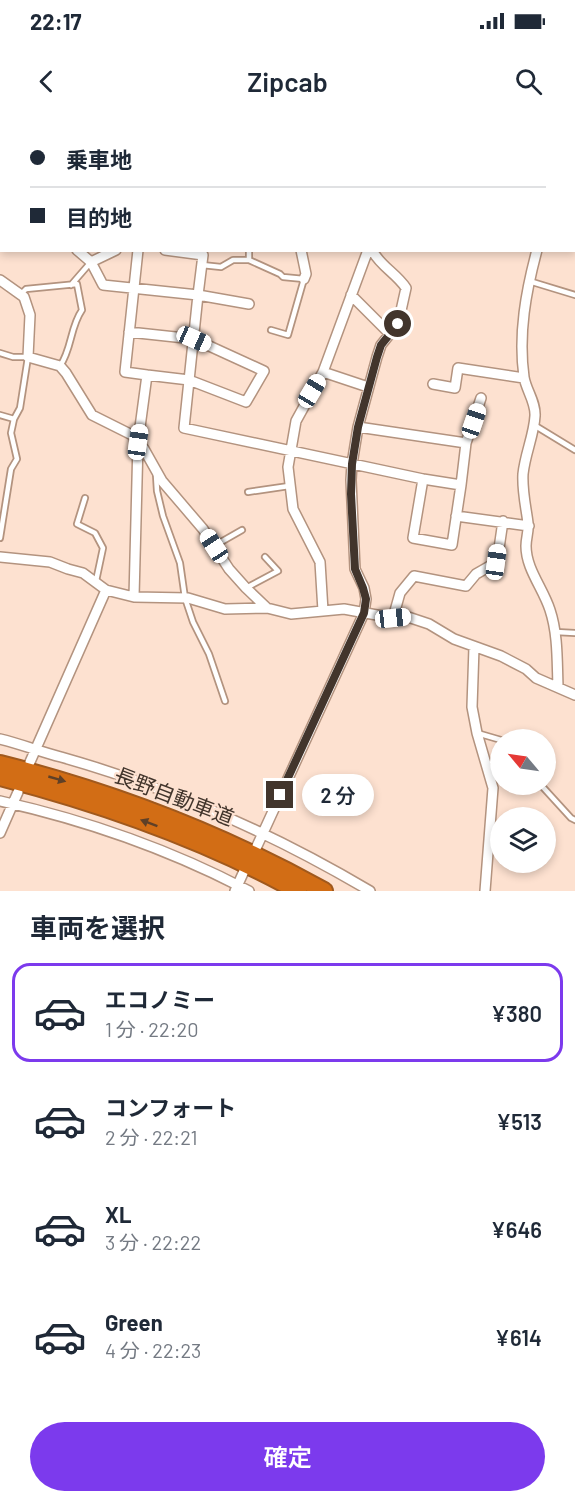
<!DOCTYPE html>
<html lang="ja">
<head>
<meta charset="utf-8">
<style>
  :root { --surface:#fff; --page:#f2f2f3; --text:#1f2937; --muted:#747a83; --line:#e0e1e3; --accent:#7c3aed }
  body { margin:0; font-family:Barlow,"Noto Sans JP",sans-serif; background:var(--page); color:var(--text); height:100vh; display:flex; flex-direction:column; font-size:22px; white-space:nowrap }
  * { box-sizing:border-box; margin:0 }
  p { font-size:20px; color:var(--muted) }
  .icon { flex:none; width:33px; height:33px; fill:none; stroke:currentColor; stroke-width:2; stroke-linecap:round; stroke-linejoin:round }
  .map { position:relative; height:771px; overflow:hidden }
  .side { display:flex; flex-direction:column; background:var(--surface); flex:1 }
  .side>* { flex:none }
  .hud { position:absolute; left:0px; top:0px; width:576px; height:132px; box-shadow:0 3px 9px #0003; display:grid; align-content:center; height:132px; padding:0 30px; background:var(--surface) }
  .needle { width:39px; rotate:299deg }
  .fabs { position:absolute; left:490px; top:609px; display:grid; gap:12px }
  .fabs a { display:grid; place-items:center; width:66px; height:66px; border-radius:50%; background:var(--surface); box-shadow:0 3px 9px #0003; font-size:30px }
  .end { position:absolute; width:27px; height:27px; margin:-14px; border:8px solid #42352c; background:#fff; box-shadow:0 0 0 3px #fff }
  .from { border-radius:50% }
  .bubble { position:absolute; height:42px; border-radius:21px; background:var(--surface); box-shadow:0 3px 9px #0003; font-size:20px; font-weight:600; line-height:42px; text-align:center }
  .car { position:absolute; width:18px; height:36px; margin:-18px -9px; border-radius:8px; box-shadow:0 0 4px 2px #0007; background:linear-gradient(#fff 24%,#345 0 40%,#fff 0 76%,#345 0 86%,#fff 0) }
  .hud b { display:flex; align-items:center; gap:21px; height:57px; font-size:22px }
  .hud b+b { border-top:2px solid var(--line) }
  .hud i { width:15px; height:15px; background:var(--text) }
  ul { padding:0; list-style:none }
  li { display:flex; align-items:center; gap:18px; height:99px; margin:0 12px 9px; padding:0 18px; border:3px solid transparent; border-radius:18px }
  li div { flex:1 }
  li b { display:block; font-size:22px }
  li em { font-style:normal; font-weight:600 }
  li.on { border-color:var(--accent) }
  li>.icon { width:54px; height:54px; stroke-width:1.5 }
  h2 { padding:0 30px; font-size:27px; line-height:72px }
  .button { display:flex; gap:12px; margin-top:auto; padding:12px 30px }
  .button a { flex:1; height:69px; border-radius:36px; background:var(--accent); color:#fff; font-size:24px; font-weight:600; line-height:69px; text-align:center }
  .status { display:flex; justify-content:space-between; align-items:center; height:42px; padding:0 30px; background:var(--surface); direction:ltr }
  .status svg { height:16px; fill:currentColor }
  header { display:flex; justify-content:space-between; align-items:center; height:78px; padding:0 30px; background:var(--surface); font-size:27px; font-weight:600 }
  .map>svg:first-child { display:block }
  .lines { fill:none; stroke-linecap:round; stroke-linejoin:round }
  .service-casing { stroke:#b3937f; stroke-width:8 }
  .minor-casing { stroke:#b3937f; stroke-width:12 }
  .tertiary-casing { stroke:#b3937f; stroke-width:14 }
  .motorway-casing { stroke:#a0591d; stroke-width:20 }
  .service { stroke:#fff; stroke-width:4.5 }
  .minor { stroke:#fff; stroke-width:9 }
  .tertiary { stroke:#fff; stroke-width:10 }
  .motorway { stroke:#d26d15; stroke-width:16 }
  .oneway { fill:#5f4027 }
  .route { stroke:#42352c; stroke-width:8 }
  .labels { text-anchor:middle; stroke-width:4.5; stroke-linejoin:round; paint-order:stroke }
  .street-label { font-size:21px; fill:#42352c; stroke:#fde1d0 }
</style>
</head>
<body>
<div class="status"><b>22:17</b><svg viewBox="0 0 49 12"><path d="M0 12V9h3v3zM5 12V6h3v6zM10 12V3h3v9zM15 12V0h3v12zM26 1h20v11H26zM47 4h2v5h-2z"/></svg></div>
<header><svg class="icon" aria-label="back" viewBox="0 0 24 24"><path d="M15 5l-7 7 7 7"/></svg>Zipcab<svg class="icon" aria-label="search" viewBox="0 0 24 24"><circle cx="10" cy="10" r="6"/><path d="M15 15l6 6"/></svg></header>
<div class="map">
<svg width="575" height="771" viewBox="0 0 575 771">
  <rect width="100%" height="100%" fill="#fde1d0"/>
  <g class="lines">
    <defs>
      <path id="service" d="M0 102H2
        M249 130V140L280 154 283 157 304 159 288 215 271 210
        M202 145 221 147 233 140H249
        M529 161 575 175
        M71 165 91 142
        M21 174 26 169 77 164 82 190C70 207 72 229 60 246
        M0 233 13 237H28L20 288 14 299 11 313 17 339 11 349 0 418
        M0 295 14 299
        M534 305 575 330
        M156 355 157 371 163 396 180 443 185 478 193 502 209 534 225 581
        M248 372 289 366
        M85 378 77 404 95 413 103 428 96 461
        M214 426 242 410
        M246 468 278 451 265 437
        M556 512 575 513
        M477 613 501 620
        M540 664 571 698 575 700"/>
      <path id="minor" d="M391 2 392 0
        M566 2V0
        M77 130 91 142 103 165 198 175 203 135 165 130
        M301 130 306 154 304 159
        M537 130C526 171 518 214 524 257 526 270 536 282 535 296 534 315 525 334 523 354 522 371 526 387 528 403 529 411 526 418 526 426 526 449 543 468 550 490 558 514 557 541 558 566
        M91 142 116 130
        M0 160 24 177 30 195 28 237 60 246 66 253 92 295 132 315 144 329 162 361 203 409 229 449 246 468 267 488
        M351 175 390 214
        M249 184 198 175 184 308 423 359 461 365 466 323 358 307
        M129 212 194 219 264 251 246 282 189 260 147 255
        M323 252 368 267
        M433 264 455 268 458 248 524 258
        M466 323 481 278
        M423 359 413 418 452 425 461 365
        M456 396 529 406
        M0 437 50 442 68 449 83 453 106 470 134 477 188 478 225 489 267 488 291 494 344 489 393 498 408 497 429 504 454 519 501 536 526 549 536 558 575 575
        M134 477 138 322 147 255 125 252 138 130
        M323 491 320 442 293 389 288 347 296 301 323 252 368 130
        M393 498 400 473 414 456 466 466 476 454 497 442 503 401
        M474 527 472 587 477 613 493 668 485 771
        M0 619C21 624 41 632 61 637 171 668 272 713 370 771
        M30 642 106 470
        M0 681C85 700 171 730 249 771
        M0 713 18 672
        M257 726 364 493 366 479 364 468 355 449 351 360 352 344 358 307 377 237 381 225 398 204 406 168C396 153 380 146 372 130
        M235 771 244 751"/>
      <path id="tertiary" d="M0 56H2
        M574 98H575"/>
      <path id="motorway" d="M0 644C115 673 220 713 324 771
        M0 657C104 684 204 719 298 771"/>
    </defs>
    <use href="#service" class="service-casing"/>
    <use href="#minor" class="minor-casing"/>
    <use href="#tertiary" class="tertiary-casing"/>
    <use href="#motorway" class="motorway-casing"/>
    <use href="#service" class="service"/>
    <use href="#minor" class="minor"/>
    <use href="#tertiary" class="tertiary"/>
    <use href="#motorway" class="motorway"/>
  </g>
  <defs><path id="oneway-solid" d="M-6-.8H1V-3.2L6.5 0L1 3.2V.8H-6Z" transform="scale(1.5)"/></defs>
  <g class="oneway">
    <use href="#oneway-solid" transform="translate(57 659) rotate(16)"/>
    <use href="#oneway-solid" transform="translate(149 703) rotate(-159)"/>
  </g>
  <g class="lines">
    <path class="route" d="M280 675 364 493 366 479 363 468 355 449 351 374 352 344 358 307 377 237 381 225 398 204"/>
  </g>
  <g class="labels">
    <g class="street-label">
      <text transform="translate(174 677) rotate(21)" y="7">長野自動車道</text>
    </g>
  </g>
</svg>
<div class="fabs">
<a><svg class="needle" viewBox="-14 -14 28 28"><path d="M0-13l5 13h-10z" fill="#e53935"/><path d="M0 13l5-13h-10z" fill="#747a83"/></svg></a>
<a><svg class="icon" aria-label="layers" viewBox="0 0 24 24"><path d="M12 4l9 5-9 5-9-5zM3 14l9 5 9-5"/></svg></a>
</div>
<i class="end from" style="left:398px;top:204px"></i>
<i class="end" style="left:280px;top:675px"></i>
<div class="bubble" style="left:302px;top:654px;width:72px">2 分</div>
<i class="car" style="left:194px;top:219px;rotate:114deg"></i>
<i class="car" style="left:312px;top:271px;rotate:31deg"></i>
<i class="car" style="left:474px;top:301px;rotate:19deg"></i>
<i class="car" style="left:138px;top:322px;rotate:8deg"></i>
<i class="car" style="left:214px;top:426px;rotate:327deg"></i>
<i class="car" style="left:496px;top:442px;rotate:8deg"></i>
<i class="car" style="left:393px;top:498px;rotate:84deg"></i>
<div class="hud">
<b><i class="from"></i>乗車地</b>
<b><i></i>目的地</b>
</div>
</div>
<section class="side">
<h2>車両を選択</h2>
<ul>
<li class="on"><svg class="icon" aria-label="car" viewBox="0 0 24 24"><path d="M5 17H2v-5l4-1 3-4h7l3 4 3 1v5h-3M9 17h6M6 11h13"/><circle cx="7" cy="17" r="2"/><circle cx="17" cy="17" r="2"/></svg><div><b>エコノミー</b><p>1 分 · 22:20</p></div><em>¥380</em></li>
<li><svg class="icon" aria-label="car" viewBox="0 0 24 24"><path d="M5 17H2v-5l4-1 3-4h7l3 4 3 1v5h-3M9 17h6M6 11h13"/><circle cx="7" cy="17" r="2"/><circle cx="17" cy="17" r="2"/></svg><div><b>コンフォート</b><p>2 分 · 22:21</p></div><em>¥513</em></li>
<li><svg class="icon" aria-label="car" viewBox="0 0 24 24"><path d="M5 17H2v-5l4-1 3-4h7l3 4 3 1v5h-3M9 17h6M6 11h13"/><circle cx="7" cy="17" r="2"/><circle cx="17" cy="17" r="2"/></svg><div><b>XL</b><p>3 分 · 22:22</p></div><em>¥646</em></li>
<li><svg class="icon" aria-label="car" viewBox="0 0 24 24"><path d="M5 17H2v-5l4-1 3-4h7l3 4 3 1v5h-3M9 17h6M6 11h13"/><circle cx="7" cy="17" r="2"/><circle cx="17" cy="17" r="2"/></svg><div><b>Green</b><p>4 分 · 22:23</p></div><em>¥614</em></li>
</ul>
<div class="button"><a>確定</a></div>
</section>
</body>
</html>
